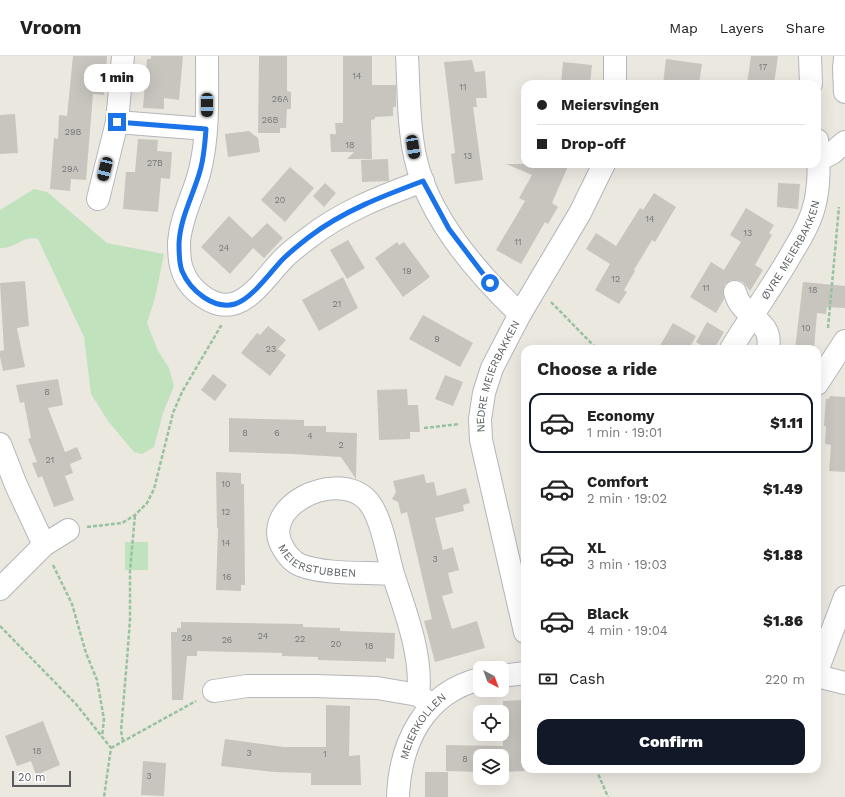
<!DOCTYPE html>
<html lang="en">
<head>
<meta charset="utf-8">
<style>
  :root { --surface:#fff; --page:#f2f2f2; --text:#222; --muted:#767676; --line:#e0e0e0; --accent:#111827 }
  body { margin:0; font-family:"Work Sans",sans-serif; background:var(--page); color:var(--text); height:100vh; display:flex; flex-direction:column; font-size:15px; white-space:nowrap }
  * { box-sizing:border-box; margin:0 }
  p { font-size:13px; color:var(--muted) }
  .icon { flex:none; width:22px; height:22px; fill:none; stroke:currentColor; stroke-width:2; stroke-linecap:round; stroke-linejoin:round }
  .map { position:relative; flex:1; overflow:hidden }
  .drawer { position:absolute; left:521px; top:289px; width:300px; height:428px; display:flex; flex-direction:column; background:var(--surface); border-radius:12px; box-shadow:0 4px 16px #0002 }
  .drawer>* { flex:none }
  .hud { position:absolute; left:521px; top:24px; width:300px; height:88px; border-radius:12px; box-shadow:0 4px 16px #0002; display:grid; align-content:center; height:88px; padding:0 16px; background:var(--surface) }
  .needle { width:26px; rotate:139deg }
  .fabs { position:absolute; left:473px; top:605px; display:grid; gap:8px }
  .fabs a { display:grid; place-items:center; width:36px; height:36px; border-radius:8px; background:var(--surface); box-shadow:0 4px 16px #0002; font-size:20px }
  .scale { position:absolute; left:12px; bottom:10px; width:59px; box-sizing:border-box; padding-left:4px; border:2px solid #595d60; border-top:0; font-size:11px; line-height:14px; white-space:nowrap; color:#595d60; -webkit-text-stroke:3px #fff; paint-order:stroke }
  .end { position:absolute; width:18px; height:18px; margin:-9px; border:5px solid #1a73e8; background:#fff; box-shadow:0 0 0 2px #fff }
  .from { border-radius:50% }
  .bubble { position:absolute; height:28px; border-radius:12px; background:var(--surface); box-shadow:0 4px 16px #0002; font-size:13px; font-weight:800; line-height:28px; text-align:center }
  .car { position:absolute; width:12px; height:24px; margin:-12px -6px; border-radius:5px; box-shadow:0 0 3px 1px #0007; background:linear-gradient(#222 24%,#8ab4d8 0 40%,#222 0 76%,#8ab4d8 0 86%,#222 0) }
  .hud b { display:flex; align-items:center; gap:14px; height:38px; font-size:15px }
  .hud b+b { border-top:1px solid var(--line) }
  .hud i { width:10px; height:10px; background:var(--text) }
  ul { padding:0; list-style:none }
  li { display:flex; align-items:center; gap:12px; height:60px; margin:0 8px 6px; padding:0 8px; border:2px solid transparent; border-radius:12px }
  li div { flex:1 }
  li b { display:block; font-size:15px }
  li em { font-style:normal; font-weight:800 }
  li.selected { border-color:var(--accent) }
  li>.icon { width:36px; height:36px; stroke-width:1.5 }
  h2 { padding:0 16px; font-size:18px; line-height:48px }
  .pay { display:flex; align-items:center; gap:10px; height:44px; padding:0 16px; font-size:15px }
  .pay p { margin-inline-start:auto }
  .button { display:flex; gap:8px; margin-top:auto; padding:8px 16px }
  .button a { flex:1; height:46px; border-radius:12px; background:var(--accent); color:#fff; font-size:16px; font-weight:800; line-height:46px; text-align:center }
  header { display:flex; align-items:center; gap:24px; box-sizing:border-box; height:56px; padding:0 20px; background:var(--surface); border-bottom:1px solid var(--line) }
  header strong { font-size:19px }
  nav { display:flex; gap:22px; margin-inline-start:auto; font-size:14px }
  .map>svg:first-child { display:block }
  .green { fill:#c0e2bd }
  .building { fill:#c8c5bf }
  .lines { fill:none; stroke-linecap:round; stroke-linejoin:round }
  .minor-casing { stroke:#b3b6ba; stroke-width:24 }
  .path { stroke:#97c2a0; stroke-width:2.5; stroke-dasharray:4 2; stroke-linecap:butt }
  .minor { stroke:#fff; stroke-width:22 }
  .route { stroke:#1a73e8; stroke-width:5 }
  .labels { text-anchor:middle; stroke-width:4; stroke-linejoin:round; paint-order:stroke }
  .number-label { font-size:9px; fill:#757778 }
  .street-label { font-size:11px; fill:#595d60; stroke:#fff }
</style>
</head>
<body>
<header>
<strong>Vroom</strong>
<nav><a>Map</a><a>Layers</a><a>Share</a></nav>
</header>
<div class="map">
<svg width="845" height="741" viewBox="0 0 845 741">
  <rect width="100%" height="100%" fill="#ebe8e0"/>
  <path class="green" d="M34 133 47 136 107 187 164 198 155 242 147 267 158 295 169 312 174 330 163 357 154 391 142 398 134 396 108 365 91 338 84 281 38 183C22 179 16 193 0 192V154Z
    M125 486H148V514H125Z"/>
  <path class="building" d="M73 0H107L104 39 93 38 86 124 71 123 70 135 50 133 54 82 58 83 59 59 67 60Z
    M151 0H183L179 44 164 42V53L143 52 147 3H151Z
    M259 0H287V35L291 36V53H287L286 72H280V77H258Z
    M343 0H372V29H396V51H393V60L375 61V63L371 64 372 103H347L354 96H331L330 78H336L335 67H343Z
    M751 0H778L774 28H747Z
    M666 3 702 8 699 28H663Z
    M472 4 475 16 485 15 487 42H476L477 51H473L483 124 455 128 451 98 455 97 444 6Z
    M563 6 592 9 590 28H561Z
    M15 58 18 97 0 98V59Z
    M249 75 258 82 260 96 228 101 225 78Z
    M138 83 158 84 157 95 172 96 170 123 161 122 158 156 123 153 126 116H135Z
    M388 103 389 125 362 126 361 104Z
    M506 108H569L552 147 558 151 548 168 545 166 521 208 496 194 525 145 519 142 532 119Z
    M290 111 314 132 285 166 261 144Z
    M325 127 336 137 324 151 313 140Z
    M778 127 800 128 798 153 777 151Z
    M654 137 676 151 655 186 652 184 634 214 635 215 624 234 627 236 619 248 595 234 610 208 586 193 596 177 616 190 640 152 643 154Z
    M746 152 774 169 769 177 772 179 755 209 763 214 750 235 743 226 737 224H731L725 228 723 235 724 243 716 257 690 241 711 206 724 214 741 186 730 179Z
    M229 160 252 182 267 167 283 182 264 202 253 192 230 218 201 191Z
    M348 184 365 212 347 223 330 194Z
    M397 186 399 189 404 186 430 221 403 241 375 202Z
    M343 221 358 252 319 275 302 244Z
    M25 225 29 270 17 272 25 311 3 315 0 301V295L4 294 0 227Z
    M803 226 845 230V252L827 251 826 258 817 257 814 293H795Z
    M423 259 473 287 460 311 409 283Z
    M707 266 724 276 714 293H707L696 286Z
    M673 267 696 280 689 293H658Z
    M268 270 286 284 278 293 286 299 270 320 241 297 257 277 260 279Z
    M213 318 227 329 215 345 201 334Z
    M445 319 463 326 453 350 435 343Z
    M58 323 63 349 48 352 65 396 77 391 82 403 70 408 73 417 65 420 74 444 54 451 42 420 38 422 32 407 37 406 28 383 31 382 24 346 20 347 16 329Z
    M407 333 408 349H418L420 376H410V383L379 384 377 334Z
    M830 340 845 341V416L829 415 831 389 825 388 826 370H824L826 343H829Z
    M229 362 304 364V370H326V376L357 377 356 423 341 401 292 398 229 396Z
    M216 416 241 417V428H244L245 529H241V535L216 534 218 472H217Z
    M424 418 426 427 434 426 437 440 466 432 470 447 463 449 464 455 435 462 443 494 453 491 459 514 448 517 453 537 442 540 452 573 477 565 485 592 435 606 424 565 432 563 407 456 401 458 398 446 392 443 396 436 393 425Z
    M181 566 303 568V571L340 572V575L395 577 394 603 386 602V606L318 604V601L282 600V597L197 595V600H187L183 644H172L171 576H177V572H181Z
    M524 644 525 715 502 716V700H480V716L446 715V689L503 690V645Z
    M326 649 350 650 349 700 360 699 361 729H311V717L274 716 221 710 225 683 284 691H326Z
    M43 665 60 709 36 719 31 705 17 710 5 680Z
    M143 705 166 707 164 740 141 739Z
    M425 716H448V741H425Z"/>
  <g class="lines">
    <defs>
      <g id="minor">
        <path d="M207 0C207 38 209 77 200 114 194 139 181 160 179 186 179 195 179 205 182 213 188 233 214 255 236 247 255 240 270 216 284 202 291 195 299 189 307 183 341 156 382 140 423 125"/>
        <path d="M407 0C409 33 408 68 415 100 427 159 477 217 520 258"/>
        <path d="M810 0 811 28"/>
        <path d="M845 3 844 12 845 36"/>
        <path d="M615 28V0"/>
        <path d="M117 66 206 73"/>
        <path d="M819 104 832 97 845 86"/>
        <path d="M98 143 117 66 123 0"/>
        <path d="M735 236C742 264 774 262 768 293"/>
        <path id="s1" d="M731 293C751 260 774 229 793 195 801 182 810 167 814 151 820 129 819 107 817 84"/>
        <path d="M817 328 845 285"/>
        <path d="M0 388 16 429 44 489"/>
        <path id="s2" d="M393 518C387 497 381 456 365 442 332 414 259 452 283 492 287 499 293 506 300 509 326 519 365 516 393 518 405 555 423 600 418 639L432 649"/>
        <path d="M0 533 44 489 68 474"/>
        <path id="s3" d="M525 576 481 384 480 363 484 337 492 312 520 258 580 157 604 108"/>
        <path d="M817 615 845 541"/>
        <path d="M502 620 525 617"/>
        <path d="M817 620 845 627"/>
        <path d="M214 635 247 630H315L377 632 418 639"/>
        <path id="s4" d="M398 741C400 687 424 637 480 623"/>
      </g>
    </defs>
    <use href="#minor" class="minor-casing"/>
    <path class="path" d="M551 246 597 293
      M828 272 839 151
      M424 372 460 368
      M87 471 122 467 135 459 147 447 154 433 173 357 182 336 222 268
      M53 509 72 548 86 597 97 624 104 663 102 681
      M0 570 76 648 111 692 104 741
      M123 685 121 675 127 604 130 563V515L135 459
      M111 692 196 645
      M596 713 608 741"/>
    <use href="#minor" class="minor"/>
  </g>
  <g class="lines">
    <path class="route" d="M117 66 206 73C205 87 204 102 200 115 193 140 180 162 179 188 179 196 179 207 182 215 190 234 213 254 235 248 252 243 271 215 283 203 291 195 300 188 309 181 343 155 383 140 423 125L449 173 490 227"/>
  </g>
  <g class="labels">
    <g class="number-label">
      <text x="763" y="14">17</text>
      <text x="357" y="23">14</text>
      <text x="463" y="34">11</text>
      <text x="280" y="46">26A</text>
      <text x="270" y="67">26B</text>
      <text x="73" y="79">29B</text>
      <text x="350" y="92">18</text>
      <text x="468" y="103">13</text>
      <text x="155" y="110">27B</text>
      <text x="70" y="116">29A</text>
      <text x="280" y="147">20</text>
      <text x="650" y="166">14</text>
      <text x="748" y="180">13</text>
      <text x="518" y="189">11</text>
      <text x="224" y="195">24</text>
      <text x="407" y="218">19</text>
      <text x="616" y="226">12</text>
      <text x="706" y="235">11</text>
      <text x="813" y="237">18</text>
      <text x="337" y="251">21</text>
      <text x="806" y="275">10</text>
      <text x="437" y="286">9</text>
      <text x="271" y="296">23</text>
      <text x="47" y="339">8</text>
      <text x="245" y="380">8</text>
      <text x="277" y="380">6</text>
      <text x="310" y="383">4</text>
      <text x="341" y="392">2</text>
      <text x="50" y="407">21</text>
      <text x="226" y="431">10</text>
      <text x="226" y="459">12</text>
      <text x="226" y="490">14</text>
      <text x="435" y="506">3</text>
      <text x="227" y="524">16</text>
      <text x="263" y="583">24</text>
      <text x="187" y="585">28</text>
      <text x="300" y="586">22</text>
      <text x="227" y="587">26</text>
      <text x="336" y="591">20</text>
      <text x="369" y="593">18</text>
      <text x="37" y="698">18</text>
      <text x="249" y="700">3</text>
      <text x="325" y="701">1</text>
      <text x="465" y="706">8</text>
      <text x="149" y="723">3</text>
    </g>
    <g class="street-label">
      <text dy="4" stroke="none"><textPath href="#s1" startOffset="116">ØVRE MEIERBAKKEN</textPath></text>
      <text dy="4" stroke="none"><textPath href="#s3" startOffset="264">NEDRE MEIERBAKKEN</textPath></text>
      <text dy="4" stroke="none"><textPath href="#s2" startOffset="248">MEIERSTUBBEN</textPath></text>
      <text dy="4" stroke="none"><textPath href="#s4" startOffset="77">MEIERKOLLEN</textPath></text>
    </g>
  </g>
</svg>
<div class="fabs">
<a><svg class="needle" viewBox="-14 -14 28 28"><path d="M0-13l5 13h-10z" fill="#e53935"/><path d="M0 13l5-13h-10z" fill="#767676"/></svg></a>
<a><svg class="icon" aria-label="locate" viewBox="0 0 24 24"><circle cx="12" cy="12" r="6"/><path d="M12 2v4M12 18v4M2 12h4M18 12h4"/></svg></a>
<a><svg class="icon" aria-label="layers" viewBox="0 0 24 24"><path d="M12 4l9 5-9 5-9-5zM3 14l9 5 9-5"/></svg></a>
</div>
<div class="scale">20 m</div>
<i class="end from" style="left:490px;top:227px"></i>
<i class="end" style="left:117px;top:66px"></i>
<div class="bubble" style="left:84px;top:8px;width:66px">1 min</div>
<i class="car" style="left:207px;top:49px;rotate:180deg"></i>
<i class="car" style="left:413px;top:91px;rotate:171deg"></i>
<i class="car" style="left:105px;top:113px;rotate:194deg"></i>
<div class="hud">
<b><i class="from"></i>Meiersvingen</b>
<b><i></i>Drop-off</b>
</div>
<section class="drawer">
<h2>Choose a ride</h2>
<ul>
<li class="selected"><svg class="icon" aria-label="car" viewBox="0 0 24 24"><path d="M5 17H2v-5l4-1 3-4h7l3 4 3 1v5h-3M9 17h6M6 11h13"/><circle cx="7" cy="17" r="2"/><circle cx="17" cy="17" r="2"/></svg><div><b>Economy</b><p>1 min · 19:01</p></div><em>$1.11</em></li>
<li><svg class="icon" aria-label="car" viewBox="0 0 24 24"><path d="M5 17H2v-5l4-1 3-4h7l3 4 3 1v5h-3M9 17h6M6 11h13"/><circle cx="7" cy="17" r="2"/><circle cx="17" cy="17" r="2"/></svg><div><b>Comfort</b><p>2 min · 19:02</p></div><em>$1.49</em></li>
<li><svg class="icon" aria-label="car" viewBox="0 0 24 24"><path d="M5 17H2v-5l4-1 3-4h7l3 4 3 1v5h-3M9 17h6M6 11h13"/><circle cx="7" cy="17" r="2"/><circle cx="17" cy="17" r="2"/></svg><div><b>XL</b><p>3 min · 19:03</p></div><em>$1.88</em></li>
<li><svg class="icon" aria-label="car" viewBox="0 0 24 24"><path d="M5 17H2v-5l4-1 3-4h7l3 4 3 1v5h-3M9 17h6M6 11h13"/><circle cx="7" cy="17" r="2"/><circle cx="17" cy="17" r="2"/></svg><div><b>Black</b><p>4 min · 19:04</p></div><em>$1.86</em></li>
</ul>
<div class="pay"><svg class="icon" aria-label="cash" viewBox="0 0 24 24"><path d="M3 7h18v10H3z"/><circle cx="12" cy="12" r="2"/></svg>Cash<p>220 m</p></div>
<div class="button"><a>Confirm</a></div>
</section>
</div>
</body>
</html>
